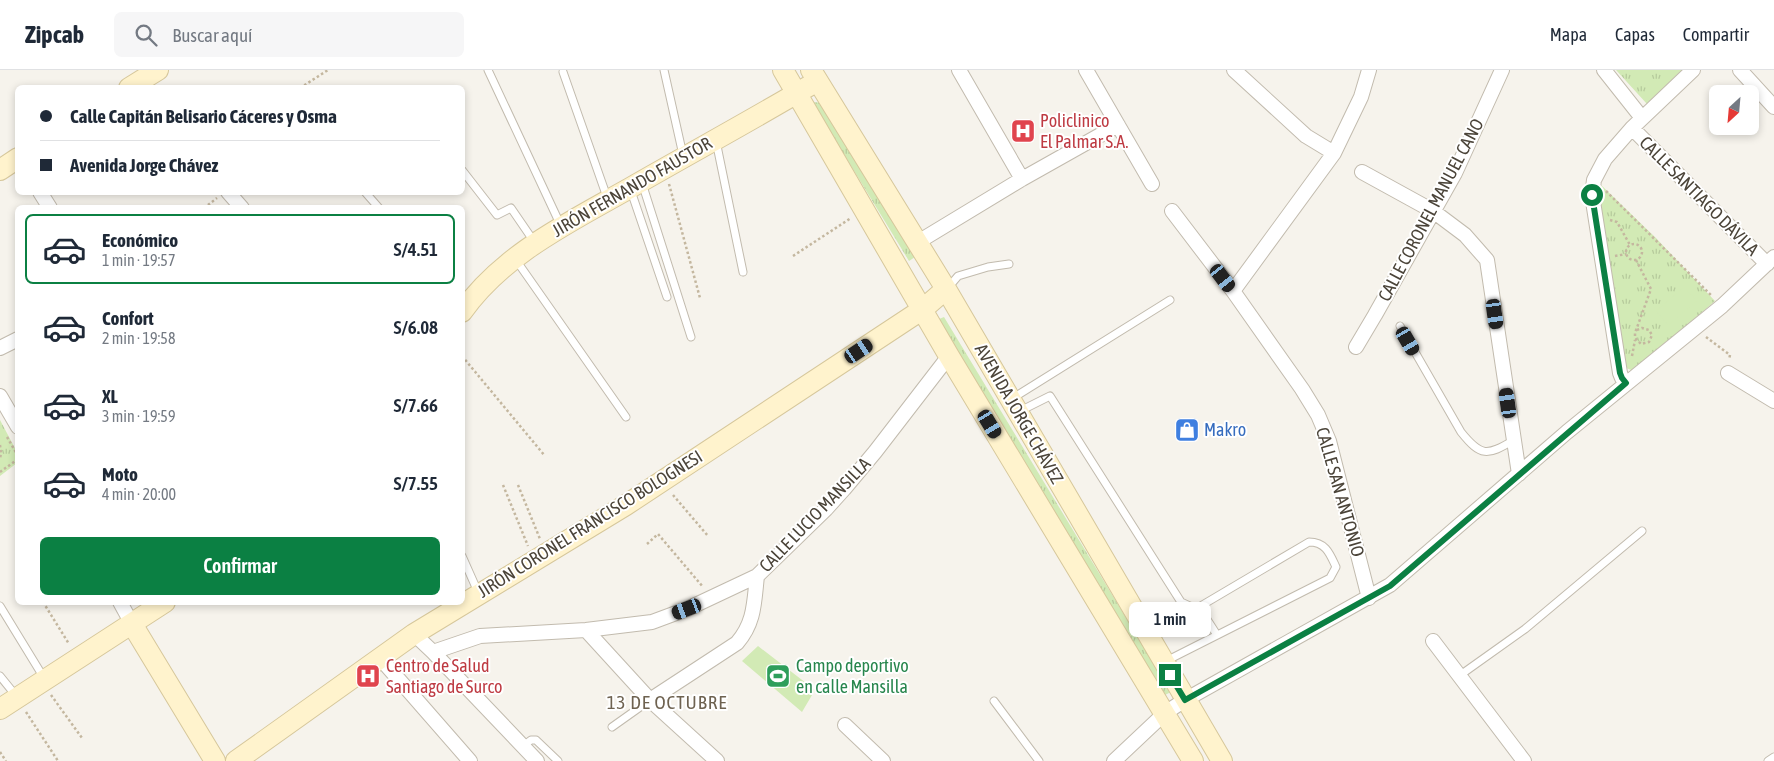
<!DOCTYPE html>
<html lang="es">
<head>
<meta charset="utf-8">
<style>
  :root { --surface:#fff; --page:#f6f6f7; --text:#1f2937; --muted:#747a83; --line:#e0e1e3; --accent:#0b8043 }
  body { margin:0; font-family:"Asap Condensed",sans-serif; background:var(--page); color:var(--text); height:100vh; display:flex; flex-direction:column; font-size:19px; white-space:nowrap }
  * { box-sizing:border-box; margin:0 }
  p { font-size:16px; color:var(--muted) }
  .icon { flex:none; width:28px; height:28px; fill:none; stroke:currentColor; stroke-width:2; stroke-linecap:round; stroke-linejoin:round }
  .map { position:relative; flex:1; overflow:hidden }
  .panel { position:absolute; left:15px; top:135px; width:450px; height:400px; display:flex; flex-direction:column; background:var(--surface); border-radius:8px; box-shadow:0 2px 8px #0003 }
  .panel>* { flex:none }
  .guide { position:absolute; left:15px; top:15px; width:450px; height:110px; border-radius:8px; box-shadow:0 2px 8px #0003; display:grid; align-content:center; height:110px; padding:0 25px; background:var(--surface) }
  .needle { width:32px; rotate:206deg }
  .buttons { position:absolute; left:1709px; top:15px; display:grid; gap:10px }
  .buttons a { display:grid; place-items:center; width:50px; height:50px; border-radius:8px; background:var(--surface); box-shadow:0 2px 8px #0003; font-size:25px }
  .end { position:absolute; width:22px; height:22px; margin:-11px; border:6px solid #0b8043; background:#fff; box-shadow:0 0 0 2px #fff }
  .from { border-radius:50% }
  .bubble { position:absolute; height:35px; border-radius:8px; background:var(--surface); box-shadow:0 2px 8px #0003; font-size:16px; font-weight:600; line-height:35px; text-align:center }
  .car { position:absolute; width:15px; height:30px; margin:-15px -8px; border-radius:6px; box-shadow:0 0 4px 1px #0007; background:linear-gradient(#222 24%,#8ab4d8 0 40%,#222 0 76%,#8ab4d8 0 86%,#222 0) }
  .guide b { display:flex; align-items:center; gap:18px; height:48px; font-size:19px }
  .guide b+b { border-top:1px solid var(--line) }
  .guide i { width:12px; height:12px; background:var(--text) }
  ul { padding:9px 0 0; list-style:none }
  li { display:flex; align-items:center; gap:15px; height:70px; margin:0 10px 8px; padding:0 15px; border:2px solid transparent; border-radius:8px }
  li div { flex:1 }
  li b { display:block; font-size:19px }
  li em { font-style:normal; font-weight:600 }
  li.on { border-color:var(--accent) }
  li>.icon { width:45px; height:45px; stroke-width:1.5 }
  .action { display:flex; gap:10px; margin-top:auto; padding:10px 25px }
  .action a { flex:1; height:58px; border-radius:8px; background:var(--accent); color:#fff; font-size:20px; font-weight:600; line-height:58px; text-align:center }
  header { display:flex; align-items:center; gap:30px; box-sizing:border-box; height:70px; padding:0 25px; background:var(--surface); border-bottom:1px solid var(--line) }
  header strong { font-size:24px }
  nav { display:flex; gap:28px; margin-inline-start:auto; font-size:18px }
  .search { width:350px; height:45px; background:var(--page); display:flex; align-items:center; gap:12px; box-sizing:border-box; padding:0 18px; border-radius:8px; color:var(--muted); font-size:19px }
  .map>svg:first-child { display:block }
  .grass { fill:url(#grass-tufts) }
  .pitch { fill:#d2eab5 }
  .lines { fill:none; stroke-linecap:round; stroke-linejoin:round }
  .lane-casing { stroke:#c2bbae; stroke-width:9 }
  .street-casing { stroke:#c2bbae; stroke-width:16 }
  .secondary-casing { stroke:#d6c79b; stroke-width:22 }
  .path { stroke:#c4b79f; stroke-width:2.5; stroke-dasharray:2.5 2.5; stroke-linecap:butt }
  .lane { stroke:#fff; stroke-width:7 }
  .street { stroke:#fff; stroke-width:14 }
  .secondary { stroke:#fff3cd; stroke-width:20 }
  .route { stroke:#0b8043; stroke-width:6 }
  .labels { text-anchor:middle; stroke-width:4; stroke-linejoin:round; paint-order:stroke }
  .health-label { font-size:18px; fill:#be3a42; stroke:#fff; text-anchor:start }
  .street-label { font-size:18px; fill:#4b4439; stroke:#fff }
  .shop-label { font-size:18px; fill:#366cbe; stroke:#fff; text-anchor:start }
  .leisure-label { font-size:18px; fill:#27864d; stroke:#fff; text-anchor:start }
  .neighbourhood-label { font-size:19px; letter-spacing:1px; fill:#6e6250; stroke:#fff }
</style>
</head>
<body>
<header>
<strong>Zipcab</strong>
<div class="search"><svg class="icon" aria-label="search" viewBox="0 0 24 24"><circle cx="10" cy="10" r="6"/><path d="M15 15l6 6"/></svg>Buscar aquí</div>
<nav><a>Mapa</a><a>Capas</a><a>Compartir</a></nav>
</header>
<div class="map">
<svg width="1774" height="691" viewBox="0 0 1774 691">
  <defs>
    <pattern id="grass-tufts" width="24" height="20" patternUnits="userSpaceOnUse" patternTransform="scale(1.25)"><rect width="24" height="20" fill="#d2eab5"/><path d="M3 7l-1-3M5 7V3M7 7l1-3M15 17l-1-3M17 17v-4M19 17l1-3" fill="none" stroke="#b6ca9c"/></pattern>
  </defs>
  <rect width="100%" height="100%" fill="#f6f3ec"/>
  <path class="grass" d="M1616 0H1686L1647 34Z
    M812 32 825 33 918 185 909 191Z
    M1601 115 1656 168 1715 231 1634 301 1626 298 1598 132 1599 121Z
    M944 247 1171 622 1163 626 939 249Z
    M0 350 17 382V393L0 406Z"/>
  <path class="pitch" d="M1684 217 1697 231 1668 255 1656 241Z
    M758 576 815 620 802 642 742 591Z"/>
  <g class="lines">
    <defs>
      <path id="lane" d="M488 0 561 156
        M664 0 683 85
        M563 2 608 130
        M716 71 743 202
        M462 100 497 145 511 138 535 173
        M642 113 691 267
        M631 121 667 227
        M365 122 379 138
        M516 190 626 347
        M947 219 958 206 988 197 1009 194
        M1400 256 1461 362C1481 387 1487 386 1514 370
        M1013 328 1170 230
        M1018 342 1050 326 1181 532 1192 537H1199L1309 472C1326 472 1330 484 1336 497L1330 508 1166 591
        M462 486 478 522
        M0 536 44 608
        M1199 537 1217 565
        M0 606 17 627
        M1459 606 1525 559 1642 461
        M994 631 1039 691
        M612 657 650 630
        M523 676 531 670H536L558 691
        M1768 691 1774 687"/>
      <path id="street" d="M959 0 1022 109
        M1086 0 1152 114
        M1234 0 1306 66 1334 83
        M1604 0 1642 48
        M1740 0 1774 37
        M1632 58 1767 194
        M1362 102 1433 141 1465 165 1487 190 1519 404
        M40 122 50 138
        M228 122 242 138
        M1172 141 1233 221 1302 319 1318 345 1329 371 1369 528
        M918 172 1022 109 1118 55
        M1233 221 1334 83 1361 27 1369 0
        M1356 277 1375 245 1455 103 1502 0
        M0 278 18 269
        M1728 303 1774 331
        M1626 313 1622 308 1620 303 1592 125 1594 110 1605 89 1632 58 1693 0
        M0 326 18 357
        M120 532 132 554
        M586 560 650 630 717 691
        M414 564 433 582 480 566 586 560 652 552 687 539 757 506 826 439 844 419 875 382 949 286
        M1433 571 1524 691
        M433 582 537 691
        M380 588 470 691
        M650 630 737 573C755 552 754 532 757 506
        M845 655 883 691
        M1114 691 1165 643 1185 630 1390 515 1567 362 1722 236 1774 187"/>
      <path id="secondary" d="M783 0 949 286 1193 691
        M811 0 946 219 1222 691
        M129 18 158 0
        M0 100 18 88
        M462 242C503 184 570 152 630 118 689 84 750 51 809 16
        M132 554 215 691
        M0 639 165 532
        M236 691 414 564 626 435 923 239 946 219"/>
    </defs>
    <use href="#lane" class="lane-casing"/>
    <use href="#street" class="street-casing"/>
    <use href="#secondary" class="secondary-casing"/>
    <path class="path" d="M300 18 328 0
      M669 114 700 228
      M1606 121 1712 226
      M204 138 217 128
      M1610 150 1617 152 1630 175
      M1626 182a8 8 0 1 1 16 0a8 8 0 1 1-16 0Z
      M793 186 851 148
      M1615 186 1626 184
      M1636 190 1651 219 1635 263V268L1641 274 1649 272 1652 265 1649 260 1642 258 1637 260
      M1706 267 1730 285 1729 290
      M462 286 545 386
      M1632 286 1635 270
      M7 367 18 386
      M0 375 1 383 0 389
      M0 402 18 389
      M503 415 528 476
      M518 415 540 469
      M673 425 708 466
      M647 474 658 464 703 517
      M43 532 69 574
      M51 625 82 668
      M26 642 58 691
      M0 682 6 691"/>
    <use href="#lane" class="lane"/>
    <use href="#street" class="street"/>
    <use href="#secondary" class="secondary"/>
  </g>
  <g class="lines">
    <path class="route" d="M1170 605 1185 630 1390 516 1626 313 1622 308 1620 303 1592 125"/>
  </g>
  <defs>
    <symbol id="hospital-square" viewBox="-11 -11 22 22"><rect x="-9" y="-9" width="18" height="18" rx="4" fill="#e0444e" stroke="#fff"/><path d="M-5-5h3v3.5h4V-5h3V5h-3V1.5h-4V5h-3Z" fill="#fff"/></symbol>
    <symbol id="shop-square" viewBox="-11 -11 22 22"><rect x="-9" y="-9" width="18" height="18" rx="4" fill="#3f7fe0" stroke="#fff"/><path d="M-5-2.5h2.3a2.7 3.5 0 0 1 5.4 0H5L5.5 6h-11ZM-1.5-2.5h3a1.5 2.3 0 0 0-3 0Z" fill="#fff"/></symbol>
    <symbol id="stadium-square" viewBox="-11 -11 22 22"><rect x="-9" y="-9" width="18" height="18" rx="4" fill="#2e9e5b" stroke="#fff"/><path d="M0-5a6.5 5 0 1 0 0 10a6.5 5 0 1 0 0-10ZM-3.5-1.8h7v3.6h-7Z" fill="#fff"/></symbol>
  </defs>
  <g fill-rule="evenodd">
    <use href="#hospital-square" x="1009" y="47" width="28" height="28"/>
    <use href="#shop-square" x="1173" y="346" width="28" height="28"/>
    <use href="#hospital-square" x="354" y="592" width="28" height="28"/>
    <use href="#stadium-square" x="764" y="592" width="28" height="28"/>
  </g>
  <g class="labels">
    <g class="health-label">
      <text x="1040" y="57">Policlinico<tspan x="1040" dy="21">El Palmar S.A.</tspan></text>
      <text x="386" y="602">Centro de Salud<tspan x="386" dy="21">Santiago de Surco</tspan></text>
    </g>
    <g class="street-label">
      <text transform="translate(632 117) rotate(-30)" y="6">JIRÓN FERNANDO FAUSTOR</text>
      <text transform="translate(1699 126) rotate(45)" y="6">CALLE SANTIAGO DÁVILA</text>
      <text transform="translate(1431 140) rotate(-62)" y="6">CALLE CORONEL MANUEL CANO</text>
      <text transform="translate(1019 344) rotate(60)" y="6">AVENIDA JORGE CHÁVEZ</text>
      <text transform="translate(1340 422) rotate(74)" y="6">CALLE SAN ANTONIO</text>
      <text transform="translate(815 445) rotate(-46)" y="6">CALLE LUCIO MANSILLA</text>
      <text transform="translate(590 454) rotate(-32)" y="6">JIRÓN CORONEL FRANCISCO BOLOGNESI</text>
    </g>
    <g class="shop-label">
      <text x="1204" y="366">Makro</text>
    </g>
    <g class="leisure-label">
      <text x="796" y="602">Campo deportivo<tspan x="796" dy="21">en calle Mansilla</tspan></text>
    </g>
    <g class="neighbourhood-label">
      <text x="667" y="639">13 DE OCTUBRE</text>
    </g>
  </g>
</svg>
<div class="buttons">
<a><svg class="needle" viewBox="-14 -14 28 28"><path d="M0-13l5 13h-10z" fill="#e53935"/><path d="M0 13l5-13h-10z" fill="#747a83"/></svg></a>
</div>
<i class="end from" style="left:1592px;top:125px"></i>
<i class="end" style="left:1170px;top:605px"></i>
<div class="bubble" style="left:1129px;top:532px;width:82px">1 min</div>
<i class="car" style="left:1223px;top:208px;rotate:143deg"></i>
<i class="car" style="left:1495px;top:244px;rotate:172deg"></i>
<i class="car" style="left:1408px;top:271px;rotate:150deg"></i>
<i class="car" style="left:859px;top:281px;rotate:56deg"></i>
<i class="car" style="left:1508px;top:333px;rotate:352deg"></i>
<i class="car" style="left:990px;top:354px;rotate:149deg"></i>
<i class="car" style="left:687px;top:539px;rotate:249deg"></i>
<div class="guide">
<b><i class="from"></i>Calle Capitán Belisario Cáceres y Osma</b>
<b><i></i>Avenida Jorge Chávez</b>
</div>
<section class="panel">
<ul>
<li class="on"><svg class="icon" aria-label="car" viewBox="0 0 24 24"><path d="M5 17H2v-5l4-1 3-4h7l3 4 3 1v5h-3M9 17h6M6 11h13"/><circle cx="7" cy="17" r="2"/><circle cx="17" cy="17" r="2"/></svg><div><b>Económico</b><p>1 min · 19:57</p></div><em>S/4.51</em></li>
<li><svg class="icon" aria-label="car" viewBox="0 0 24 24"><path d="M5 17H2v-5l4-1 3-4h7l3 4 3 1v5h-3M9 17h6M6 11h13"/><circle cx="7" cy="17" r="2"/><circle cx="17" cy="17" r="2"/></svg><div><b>Confort</b><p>2 min · 19:58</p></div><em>S/6.08</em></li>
<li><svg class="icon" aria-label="car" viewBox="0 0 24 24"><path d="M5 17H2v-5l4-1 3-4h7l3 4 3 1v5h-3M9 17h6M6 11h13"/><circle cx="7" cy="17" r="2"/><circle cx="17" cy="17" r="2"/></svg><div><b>XL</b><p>3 min · 19:59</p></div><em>S/7.66</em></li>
<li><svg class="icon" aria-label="car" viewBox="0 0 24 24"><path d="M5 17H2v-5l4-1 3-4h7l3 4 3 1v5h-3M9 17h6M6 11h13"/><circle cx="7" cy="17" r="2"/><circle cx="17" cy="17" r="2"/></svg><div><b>Moto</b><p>4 min · 20:00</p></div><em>S/7.55</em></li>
</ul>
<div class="action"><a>Confirmar</a></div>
</section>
</div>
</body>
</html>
